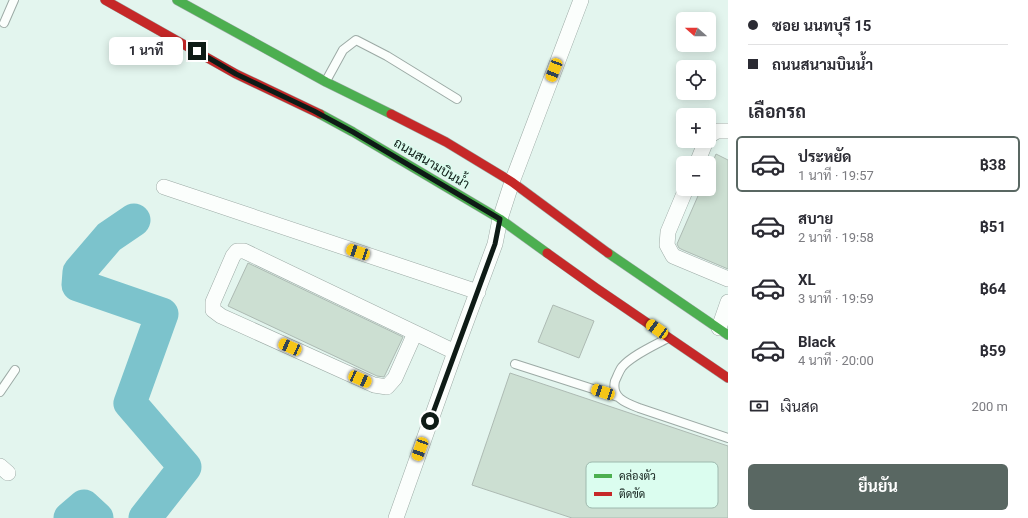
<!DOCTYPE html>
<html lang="th">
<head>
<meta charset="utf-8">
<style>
  :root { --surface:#fff; --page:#f7f7f7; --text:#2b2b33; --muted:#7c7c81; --line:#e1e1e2; --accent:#596762 }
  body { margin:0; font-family:Roboto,Sarabun,sans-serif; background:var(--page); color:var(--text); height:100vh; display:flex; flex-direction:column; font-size:15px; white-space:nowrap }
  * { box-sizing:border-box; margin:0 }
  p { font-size:13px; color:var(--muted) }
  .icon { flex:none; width:22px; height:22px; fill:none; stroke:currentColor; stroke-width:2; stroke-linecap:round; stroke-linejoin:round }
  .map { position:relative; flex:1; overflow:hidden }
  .drawer { display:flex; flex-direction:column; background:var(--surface); width:300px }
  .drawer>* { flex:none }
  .guide { display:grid; align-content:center; height:88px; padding:0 20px; background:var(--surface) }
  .needle { width:26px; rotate:291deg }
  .tools { position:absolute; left:676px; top:12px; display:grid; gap:8px }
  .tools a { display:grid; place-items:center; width:40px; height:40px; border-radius:6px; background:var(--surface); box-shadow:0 2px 10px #0003; font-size:20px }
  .end { position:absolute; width:18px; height:18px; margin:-9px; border:5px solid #0e1b16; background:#fff; box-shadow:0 0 0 2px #fff }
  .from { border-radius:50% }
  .bubble { position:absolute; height:28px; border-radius:6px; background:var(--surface); box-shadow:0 2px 10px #0003; font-size:13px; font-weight:700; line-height:28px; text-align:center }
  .car { position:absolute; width:12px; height:24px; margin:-12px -6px; border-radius:5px; box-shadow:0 0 3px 1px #0007; background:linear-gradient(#f5c518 24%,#345 0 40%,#f5c518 0 76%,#345 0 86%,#f5c518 0) }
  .guide b { display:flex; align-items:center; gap:14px; height:38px; font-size:15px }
  .guide b+b { border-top:1px solid var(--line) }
  .guide i { width:10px; height:10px; background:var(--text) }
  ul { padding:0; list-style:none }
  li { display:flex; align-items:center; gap:12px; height:56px; margin:0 8px 6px; padding:0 12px; border:2px solid transparent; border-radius:6px }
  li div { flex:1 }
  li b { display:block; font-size:15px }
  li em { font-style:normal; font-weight:700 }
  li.selected { border-color:var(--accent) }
  li>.icon { width:36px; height:36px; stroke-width:1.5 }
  h2 { padding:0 20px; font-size:18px; line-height:48px }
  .pay { display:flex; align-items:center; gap:10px; height:44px; padding:0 20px; font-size:15px }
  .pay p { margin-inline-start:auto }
  .cta { display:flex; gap:8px; margin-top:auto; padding:8px 20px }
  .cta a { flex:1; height:46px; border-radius:6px; background:var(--accent); color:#fff; font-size:16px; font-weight:700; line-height:46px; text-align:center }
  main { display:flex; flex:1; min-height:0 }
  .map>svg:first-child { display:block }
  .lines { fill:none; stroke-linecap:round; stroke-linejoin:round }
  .river { stroke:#7cc3cc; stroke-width:33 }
  .building { fill:#ccdfd2; stroke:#adbab3 }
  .lane-casing { stroke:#9caaa5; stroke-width:10 }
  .street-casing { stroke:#9caaa5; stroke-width:16 }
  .fast-casing { stroke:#9caaa5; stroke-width:10 }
  .jam-casing { stroke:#9caaa5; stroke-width:10 }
  .lane { stroke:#fbfefc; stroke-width:8 }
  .street { stroke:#fbfefc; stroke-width:15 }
  .fast { stroke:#4caf50; stroke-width:9 }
  .jam { stroke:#c62828; stroke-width:9 }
  .route { stroke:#0e1b16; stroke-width:5 }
  .labels { text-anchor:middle; stroke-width:3; stroke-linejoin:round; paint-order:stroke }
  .street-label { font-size:13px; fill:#0e1b16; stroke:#dbfdef }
  .key { fill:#dbfdef; stroke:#9eb9ae; stroke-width:1 }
  .key-label { font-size:11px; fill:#0e1b16 }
</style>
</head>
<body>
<main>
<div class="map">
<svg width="728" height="518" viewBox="0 0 728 518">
  <rect width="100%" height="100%" fill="#e3f5ee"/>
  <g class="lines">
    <path class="river" d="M134 220 109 237 79 272 78 285 162 314 130 403 185 467 145 518
      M70 518 84 506 97 518"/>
  </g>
  <path class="building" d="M716 154 728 160V269L683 250 679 248 677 244 701 189H709V171Z
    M248 263 403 337 384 377 377 376 228 306Z
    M553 305 594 321 579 358 538 342Z
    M510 373 728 446V518H572L472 485Z"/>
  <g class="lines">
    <defs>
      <path id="lane" d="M4 23 14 0
        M326 81 343 50 356 40 387 56 457 99
        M666 339C653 346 631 356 622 367 619 371 617 377 615 381 611 398 626 403 639 408L728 438
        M515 364 618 397
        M0 392 15 370"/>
      <path id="street" d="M709 136 717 131H728
        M697 163 706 141
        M164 187 478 292
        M686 189 668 232 667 245 673 256 728 279
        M719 328 728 302
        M415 333 395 378 387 387 374 385 221 316 213 310V302L233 256 237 251H244L455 352
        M0 466 8 473
        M396 518 455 352 495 244 500 219 512 182 581 0"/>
      <path id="fast" d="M177 0 326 82 391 114
        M320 114 353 132 500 219 547 253
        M608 253 728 335"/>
      <path id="jam" d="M105 0 236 74 320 114
        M391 114 446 142 512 182 608 253
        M547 253 596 288 728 378"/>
    </defs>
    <use href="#lane" class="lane-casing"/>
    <use href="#street" class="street-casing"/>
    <use href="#fast" class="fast-casing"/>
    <use href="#jam" class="jam-casing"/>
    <use href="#lane" class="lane"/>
    <use href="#street" class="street"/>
    <use href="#fast" class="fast"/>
    <use href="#jam" class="jam"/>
  </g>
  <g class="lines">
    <path class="route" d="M197 51 236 74 314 111 353 132 500 219 495 244 430 421"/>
  </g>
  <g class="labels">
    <g class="street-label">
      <text transform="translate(432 163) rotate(31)" y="5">ถนนสนามบินน้ำ</text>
    </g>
  </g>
  <rect x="586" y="462" width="132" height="46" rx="6" class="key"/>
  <rect x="594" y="474" width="18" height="4" fill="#4caf50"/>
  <rect x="594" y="492" width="18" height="4" fill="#c62828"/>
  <g class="key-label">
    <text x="619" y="480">คล่องตัว</text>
    <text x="619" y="498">ติดขัด</text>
  </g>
</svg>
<div class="tools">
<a><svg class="needle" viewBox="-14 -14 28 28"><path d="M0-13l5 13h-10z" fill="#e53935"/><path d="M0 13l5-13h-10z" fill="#7c7c81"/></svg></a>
<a><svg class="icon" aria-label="locate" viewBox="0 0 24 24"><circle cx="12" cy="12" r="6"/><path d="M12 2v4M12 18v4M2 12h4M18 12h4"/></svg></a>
<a>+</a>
<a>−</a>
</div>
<i class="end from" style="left:430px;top:421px"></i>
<i class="end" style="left:197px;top:51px"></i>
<div class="bubble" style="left:109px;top:37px;width:74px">1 นาที</div>
<i class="car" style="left:554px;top:70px;rotate:201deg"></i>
<i class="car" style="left:358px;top:252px;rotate:288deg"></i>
<i class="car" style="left:657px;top:329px;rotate:305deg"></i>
<i class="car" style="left:290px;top:347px;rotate:294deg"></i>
<i class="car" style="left:360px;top:379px;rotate:114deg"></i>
<i class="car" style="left:603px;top:392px;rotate:288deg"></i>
<i class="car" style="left:420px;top:449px;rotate:200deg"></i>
</div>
<section class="drawer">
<div class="guide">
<b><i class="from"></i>ซอย นนทบุรี 15</b>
<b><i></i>ถนนสนามบินน้ำ</b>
</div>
<h2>เลือกรถ</h2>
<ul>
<li class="selected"><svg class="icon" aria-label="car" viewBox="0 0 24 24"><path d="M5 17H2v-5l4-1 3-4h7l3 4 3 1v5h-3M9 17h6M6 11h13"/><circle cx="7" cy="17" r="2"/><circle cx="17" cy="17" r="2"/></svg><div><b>ประหยัด</b><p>1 นาที · 19:57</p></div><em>฿38</em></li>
<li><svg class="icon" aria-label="car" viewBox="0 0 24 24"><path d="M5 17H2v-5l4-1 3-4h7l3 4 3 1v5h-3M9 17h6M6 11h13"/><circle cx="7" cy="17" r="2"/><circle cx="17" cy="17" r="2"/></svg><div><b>สบาย</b><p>2 นาที · 19:58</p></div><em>฿51</em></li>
<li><svg class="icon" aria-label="car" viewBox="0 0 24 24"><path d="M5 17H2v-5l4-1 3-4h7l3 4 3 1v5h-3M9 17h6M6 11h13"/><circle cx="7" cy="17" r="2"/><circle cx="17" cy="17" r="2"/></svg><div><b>XL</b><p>3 นาที · 19:59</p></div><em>฿64</em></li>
<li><svg class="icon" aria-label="car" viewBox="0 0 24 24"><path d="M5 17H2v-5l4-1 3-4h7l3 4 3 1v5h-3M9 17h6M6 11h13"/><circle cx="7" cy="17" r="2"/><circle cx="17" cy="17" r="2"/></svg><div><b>Black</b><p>4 นาที · 20:00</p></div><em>฿59</em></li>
</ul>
<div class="pay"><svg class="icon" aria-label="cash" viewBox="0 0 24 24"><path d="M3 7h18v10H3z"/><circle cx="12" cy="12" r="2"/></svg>เงินสด<p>200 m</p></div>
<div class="cta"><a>ยืนยัน</a></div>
</section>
</main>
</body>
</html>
